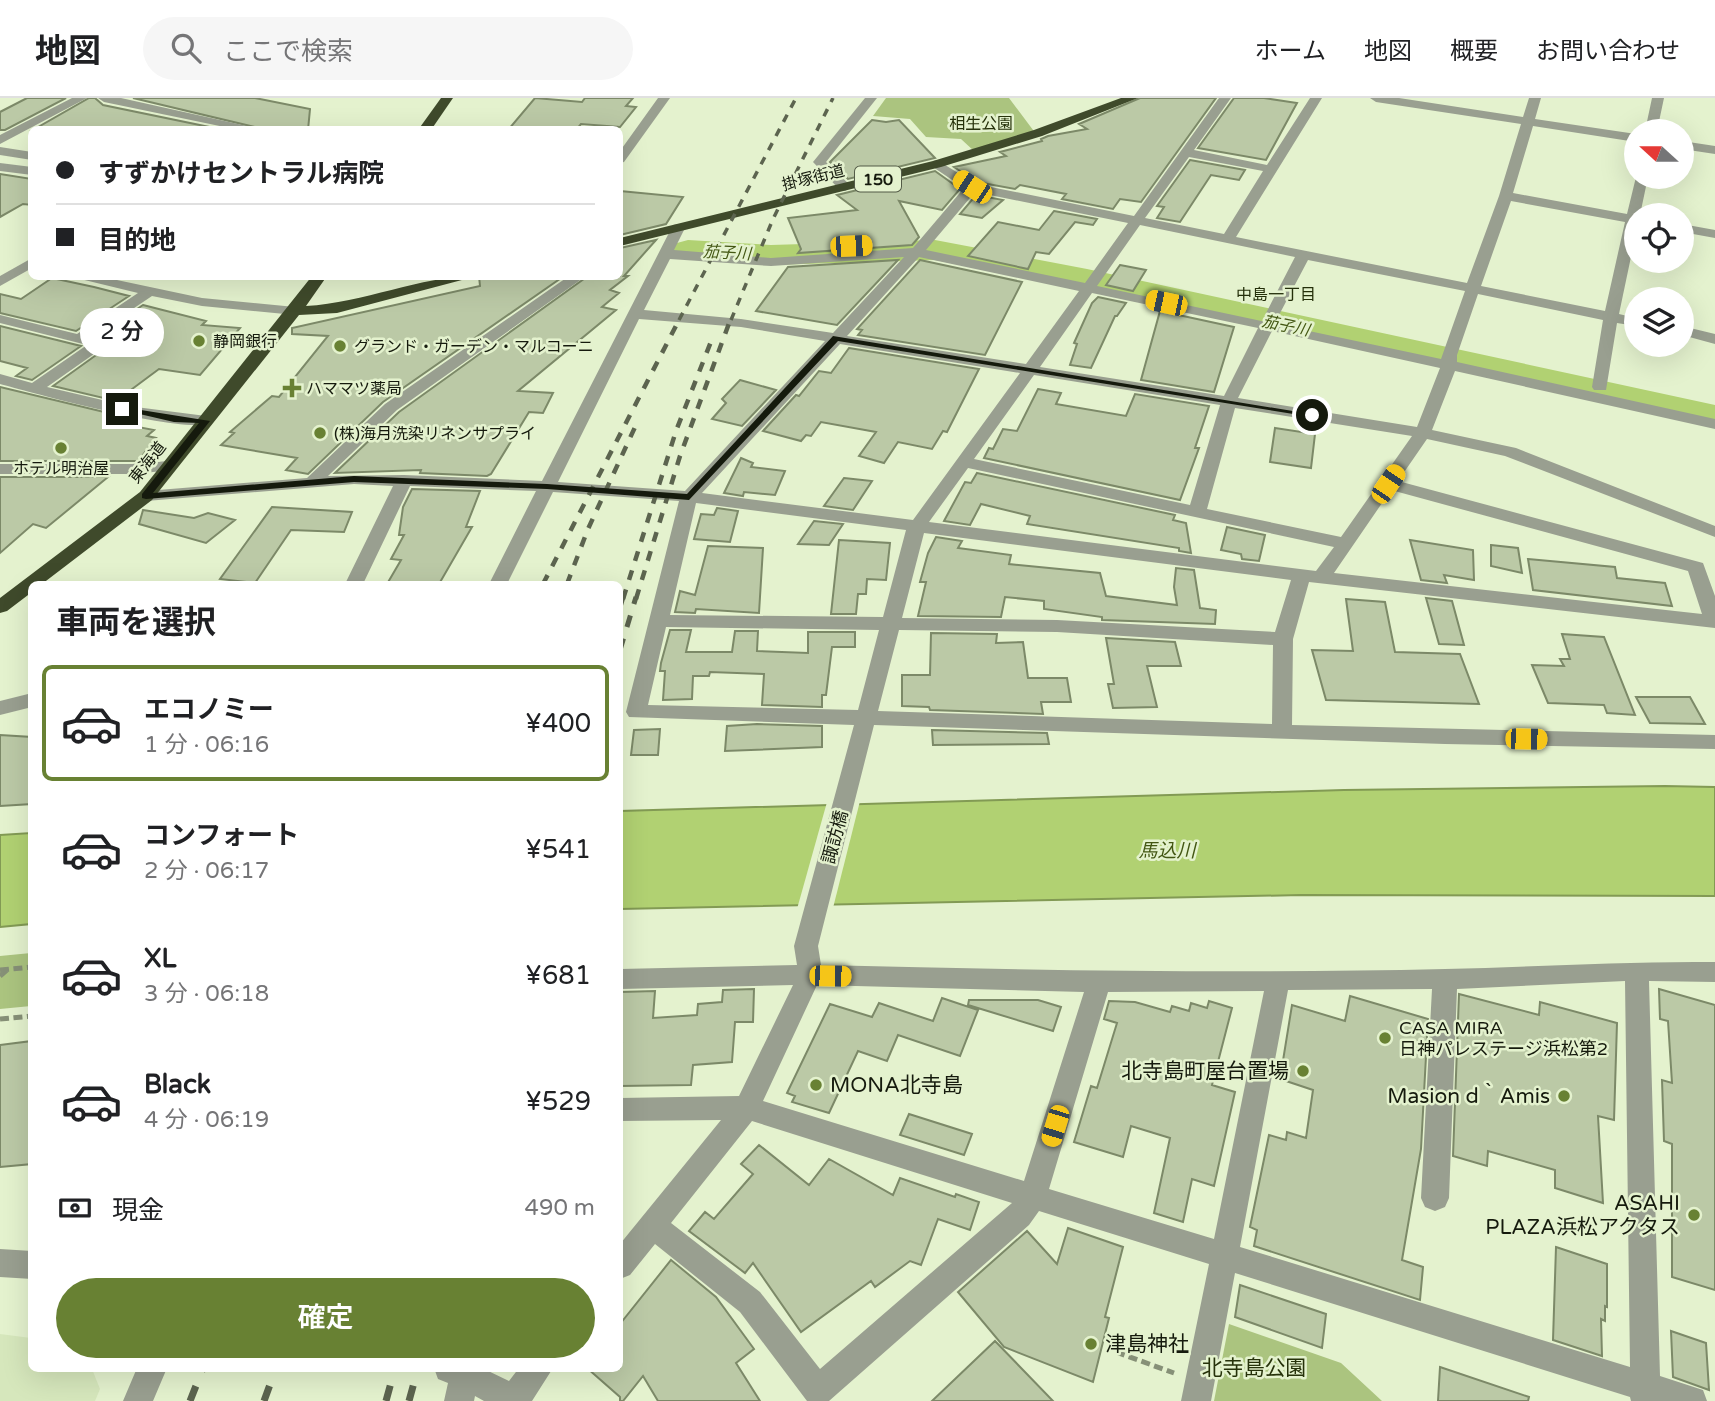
<!DOCTYPE html>
<html lang="ja">
<head>
<meta charset="utf-8">
<style>
  :root { --surface:#fff; --page:#f6f6f6; --text:#202124; --muted:#757577; --line:#e0e0e0; --accent:#688133 }
  body { margin:0; font-family:"Varela Round","Noto Sans JP",sans-serif; background:var(--page); color:var(--text); height:100vh; display:flex; flex-direction:column; font-size:26px; white-space:nowrap }
  * { box-sizing:border-box; margin:0 }
  p { font-size:23px; color:var(--muted) }
  .icon { flex:none; width:38px; height:38px; fill:none; stroke:currentColor; stroke-width:2; stroke-linecap:round; stroke-linejoin:round }
  .map { position:relative; flex:1; overflow:hidden }
  .drawer { position:absolute; left:28px; top:483px; width:595px; height:791px; display:flex; flex-direction:column; background:var(--surface); border-radius:10px; box-shadow:0 7px 28px #0002 }
  .drawer>* { flex:none }
  .guide { position:absolute; left:28px; top:28px; width:595px; height:154px; border-radius:10px; box-shadow:0 7px 28px #0002; display:grid; align-content:center; height:154px; padding:0 28px; background:var(--surface) }
  .needle { width:46px; rotate:291deg }
  .buttons { position:absolute; left:1624px; top:21px; display:grid; gap:14px }
  .buttons a { display:grid; place-items:center; width:70px; height:70px; border-radius:50%; background:var(--surface); box-shadow:0 7px 28px #0002; font-size:35px }
  .end { position:absolute; width:32px; height:32px; margin:-16px; border:9px solid #151a0d; background:#fff; box-shadow:0 0 0 4px #fff }
  .from { border-radius:50% }
  .bubble { position:absolute; height:49px; border-radius:24px; background:var(--surface); box-shadow:0 7px 28px #0002; font-size:23px; font-weight:600; line-height:49px; text-align:center }
  .car { position:absolute; width:21px; height:42px; margin:-21px -10px; border-radius:9px; box-shadow:0 0 5px 2px #0007; background:linear-gradient(#f5c518 24%,#345 0 40%,#f5c518 0 76%,#345 0 86%,#f5c518 0) }
  .guide b { display:flex; align-items:center; gap:24px; height:66px; font-size:26px }
  .guide b+b { border-top:2px solid var(--line) }
  .guide i { width:18px; height:18px; background:var(--text) }
  ul { padding:0; list-style:none }
  li { display:flex; align-items:center; gap:21px; height:116px; margin:0 14px 10px; padding:0 14px; border:4px solid transparent; border-radius:10px }
  li div { flex:1 }
  li b { display:block; font-size:26px }
  li em { font-style:normal; font-weight:600 }
  li.selected { border-color:var(--accent) }
  li>.icon { width:63px; height:63px; stroke-width:1.5 }
  h2 { padding:0 28px; font-size:32px; line-height:84px }
  .pay { display:flex; align-items:center; gap:18px; height:77px; padding:0 28px; font-size:26px }
  .pay p { margin-inline-start:auto }
  .cta { display:flex; gap:14px; margin-top:auto; padding:14px 28px }
  .cta a { flex:1; height:80px; border-radius:42px; background:var(--accent); color:#fff; font-size:28px; font-weight:600; line-height:80px; text-align:center }
  header { display:flex; align-items:center; gap:42px; box-sizing:border-box; height:98px; padding:0 35px; background:var(--surface); border-bottom:2px solid var(--line) }
  header strong { font-size:33px }
  nav { display:flex; gap:38px; margin-inline-start:auto; font-size:24px }
  .search { width:490px; height:63px; background:var(--page); display:flex; align-items:center; gap:18px; box-sizing:border-box; padding:0 24px; border-radius:38px; color:var(--muted); font-size:26px }
  .map>svg:first-child { display:block }
  .built { fill:#d6e7bc }
  .green { fill:#abc47f }
  .water { fill:#b1d172; stroke:#829a54; stroke-width:2 }
  .pier { fill:#e4f2ce }
  .lines { fill:none; stroke-linecap:round; stroke-linejoin:round }
  .river { fill:#b1d172; fill-rule:evenodd }
  .building { fill:#bbc9a6; stroke:#7c8968; stroke-width:2 }
  .path { stroke:#869077; stroke-width:5; stroke-dasharray:9 4.5; stroke-linecap:butt }
  .minor { fill:#999f90; fill-rule:evenodd }
  .highway { fill:#3f4a2b; fill-rule:evenodd }
  .rail-far3 { stroke:#5c644f; stroke-width:3.5; stroke-dasharray:8 8; stroke-linecap:butt }
  .rail-far2 { stroke:#5c644f; stroke-width:4.5; stroke-dasharray:10 10; stroke-linecap:butt }
  .rail-far1 { stroke:#5c644f; stroke-width:5; stroke-dasharray:12 12; stroke-linecap:butt }
  .rail { stroke:#5c644f; stroke-width:7; stroke-dasharray:16 16; stroke-linecap:butt }
  .route { fill:#151a0d }
  .poi-dot { fill:#688133; stroke:#e4f2ce; stroke-width:2.5 }
  .labels { text-anchor:middle; stroke-width:5; stroke-linejoin:round; paint-order:stroke }
  .far-park-label { font-size:16px; fill:#26320a; stroke:#e4f2ce }
  .far-street-label { font-size:16px; fill:#151a0d; stroke:#e4f2ce }
  .shield { fill:#e4f2ce; stroke:#535b47; stroke-width:2 }
  .shield-label { font-size:16px; font-weight:bold; fill:#151a0d }
  .far-water-label { font-size:16px; font-style:italic; fill:#435713; stroke:#e4f2ce }
  .far-neighbourhood-label { font-size:16px; fill:#242f0a; stroke:#e4f2ce }
  .far-poi-label { font-size:16px; fill:#151a0d; stroke:#e4f2ce; text-anchor:start }
  .street-label { font-size:18px; fill:#151a0d; stroke:#e4f2ce }
  .poi-label { font-size:18px; fill:#151a0d; stroke:#e4f2ce; text-anchor:start }
  .water-label { font-size:19px; font-style:italic; fill:#435713; stroke:#e4f2ce }
  .near-poi-label { font-size:21px; fill:#151a0d; stroke:#e4f2ce; text-anchor:end }
  .near-park-label { font-size:21px; fill:#26320a; stroke:#e4f2ce }
</style>
</head>
<body>
<header>
<strong>地図</strong>
<div class="search"><svg class="icon" aria-label="search" viewBox="0 0 24 24"><circle cx="10" cy="10" r="6"/><path d="M15 15l6 6"/></svg>ここで検索</div>
<nav><a>ホーム</a><a>地図</a><a>概要</a><a>お問い合わせ</a></nav>
</header>
<div class="map">
<svg width="1715" height="1303" viewBox="0 0 1715 1303">
  <rect width="100%" height="100%" fill="#e4f2ce"/>
  <path class="built" d="M0 1236 31 1240 32 1270 92 1271 100 1291 95 1303H0Z"/>
  <path class="green" d="M886 0H1009L1036 36 974 53 961 41 926 39 910 21 873 18Z
    M31 855V908L0 911V858Z
    M1229 1226 1341 1265 1382 1303H1214Z"/>
  <path class="water" d="M1665 688 1715 689V798L1301 797 620 811V713L1344 692Z
    M31 735V826L0 829V737Z"/>
  <path class="pier" d="M860 703 833 810 797 811 827 704Z"/>
  <g class="lines">
    <path class="river" d="M688 142 771 147 935 142 1087 171 1715 307V329L1087 191 935 162 771 167 677 159 672 152 677 145Z"/>
  </g>
  <path class="building" d="M27 0H66L5 32H0V14Z
    M89 0H95L103 7 224 32H33Z
    M133 0H255L310 11 308 32H267Z
    M535 0 582 4 585 0H633L626 8 636 9 620 29 581 26 576 32H508Z
    M1140 0H1216L1141 104 1120 101 1113 111 1062 101 1066 96 1020 87 1015 91 977 84 954 69 1006 58 1000 54 1042 43 1041 41 1048 38 1087 31 1079 26Z
    M1234 0H1264L1297 5 1266 62 1198 50Z
    M872 22 886 24 899 22 935 60 848 81 830 64Z
    M1190 62 1245 72 1239 82 1211 77 1180 124 1157 120 1164 109 1157 108Z
    M935 73 960 91 942 112 899 103 919 139 912 147 798 155 801 151 788 120 857 112 837 97Z
    M0 76 32 81V107L23 106 0 119Z
    M620 93 683 99 666 126 620 137Z
    M976 97 1003 102 982 120 960 116Z
    M1054 113 1097 121 1093 127 1075 124 1049 156 1036 154 1028 171 968 158 998 124 1039 132Z
    M656 142 624 178H628L610 192 619 195 602 209 616 212 518 293 553 295 543 315 529 314 491 376 487 378 420 375 421 372 335 375 399 314 588 178H620V150Z
    M898 162 837 227 756 213 788 169Z
    M920 162 1022 184 985 257 858 237 862 232 857 231Z
    M1120 167 1146 172 1133 193 1106 187Z
    M479 178H564L383 304 308 376 286 372 297 360 221 347 234 335 230 334 272 298 279 299 328 238 292 236V230L480 188Z
    M52 180 94 189 129 198 76 233 0 215V196L21 201Z
    M1098 199 1126 205 1117 218H1115L1091 270 1070 267 1077 246 1074 245 1092 205Z
    M143 207 206 223 202 227 240 230 200 277 159 271 116 303 53 288 106 250 102 241 97 238Z
    M1160 213 1234 229 1214 294 1141 282Z
    M0 228 81 248 32 282 16 278 27 270 0 263Z
    M849 250 979 271 947 334 943 333 932 351 898 344 884 365 859 358 876 334 821 324 811 338 806 337 801 343 763 333 796 297 799 298 819 273 831 275Z
    M740 282 776 292 742 328 712 321 726 305 722 301Z
    M0 289 125 319 117 325 154 332 147 338 156 340 138 363H0Z
    M1038 291 1061 295 1056 306 1126 318 1135 296 1209 308 1195 350H1199L1180 402 984 360 989 350 993 351 1003 331 1017 333Z
    M1275 330 1315 336 1311 370 1270 364Z
    M741 360 753 365 751 369 785 373 775 397 744 394 743 398 724 395Z
    M977 375 1175 417 1173 422 1186 425 1191 455 1179 453V450L1027 426 1030 418 981 406 970 427 944 423 965 384 971 385Z
    M0 379H108L46 430 33 426 0 455Z
    M844 380 872 383 853 412 824 408Z
    M412 391 480 393 466 429H472L439 486H387L401 462 391 461 404 437H399L403 409Z
    M272 409 352 414 344 434 291 432 255 485 220 481Z
    M717 410 738 413 730 444 694 441 701 416 714 417Z
    M143 412 194 420 208 415 235 422 206 445 139 426Z
    M814 423 843 426 829 447 798 446Z
    M1227 429 1265 437 1259 463 1242 461 1241 456 1221 452Z
    M936 439 962 443 958 450 1011 457 1009 466 1100 475 1106 498 1177 507 1174 489 1176 470 1194 472 1200 510 1216 512 1215 526 1102 522V519L1044 511V503L1005 499 1001 519 918 518 926 484H920L928 455Z
    M839 442 890 445 886 482 867 481 866 496H858L856 516H831Z
    M1410 442 1473 452 1474 482 1444 477 1447 485 1421 482Z
    M1491 447 1518 450 1522 475 1491 468Z
    M708 448 763 450 759 515 696 511 695 515 675 514 680 493 695 497Z
    M1528 461 1615 469 1617 480 1665 485 1672 508 1533 492Z
    M1426 500 1452 503 1464 547 1439 546Z
    M1346 501 1385 504 1395 554 1460 556 1479 606 1326 602 1312 552 1353 553Z
    M670 532H691L686 554H732L735 533H758L757 553 808 555V534H855V549H832L826 597H822V609L762 607 764 576 710 574 709 578H693L692 601 663 602 665 573H660L661 565Z
    M931 535 997 536 996 545 1023 544 1028 580H1067L1071 604H1041L1043 616 930 612 929 609 902 608V577H930Z
    M1562 536 1604 539 1635 617 1607 615 1604 607 1548 605 1532 567 1564 568 1560 561H1570Z
    M1106 540 1175 544 1181 568H1147L1157 609 1113 610 1108 586H1114Z
    M1636 599H1690L1705 626 1650 625Z
    M757 626 822 628V649L725 653 727 628Z
    M660 631 658 657H631L634 632Z
    M932 632 1047 635 1049 646 933 647Z
    M0 637 32 639V706L0 708Z
    M754 891 753 924H735L732 964 693 967 691 987 620 988 622 945H620V894L655 893 653 920 697 917 698 906 722 904 723 892Z
    M1659 891 1715 907V1192L1672 1179V1046L1664 1043 1662 982 1672 985 1668 923 1660 921Z
    M1459 896 1539 917 1540 904 1617 925 1614 1022 1598 1018 1603 1105 1555 1090V1072L1488 1053 1487 1068 1453 1058Z
    M1350 898 1428 921 1421 1051 1402 1162 1423 1169 1420 1202 1254 1148 1257 1132 1250 1129 1269 1037 1286 1042 1287 1034 1306 1040 1313 992 1280 981 1292 907 1345 923Z
    M942 900 978 912 960 958 898 937 887 963 858 953 829 1015 792 1004 795 998 787 995 830 906 872 919 879 905 933 923Z
    M969 902H1038L1061 909 1053 933 968 907Z
    M1109 903 1135 904 1170 914 1172 908 1189 913 1191 905 1207 910 1209 903 1232 910 1212 987 1235 994 1214 1088 1192 1081 1183 1124 1154 1115 1170 1040 1131 1028 1123 1059 1074 1044 1091 988 1097 990 1117 925 1104 921Z
    M32 943V1066L0 1069V947Z
    M909 1016 972 1036 964 1057 900 1037Z
    M759 1047 809 1087 829 1061 893 1097 900 1080 955 1099 956 1096 979 1104 970 1132 938 1121 921 1167 910 1163 875 1189 871 1183 801 1234 753 1165 745 1175 689 1133 705 1114 714 1121 753 1076 741 1066Z
    M1068 1130 1123 1149 1105 1219 1109 1220 1093 1284 1004 1249 958 1194 1027 1133 1057 1166Z
    M1556 1149 1607 1166V1209L1605 1208V1223L1601 1221 1602 1258 1553 1242Z
    M671 1162 716 1199 754 1251 736 1265 760 1303H658L643 1278 623 1303H620V1299L587 1270H620V1226Z
    M1240 1187 1326 1216 1322 1250 1235 1219Z
    M1671 1233 1706 1245 1709 1292 1673 1279Z
    M995 1243 1053 1303H932Z
    M1440 1269 1529 1299 1528 1303H1438Z"/>
  <g class="lines">
    <path class="path" d="M0 872 32 869
      M0 878 8 871
      M0 921 32 918
      M1116 1254 1174 1275"/>
    <path class="minor" d="M72 0H87L0 46V37Z
      M98 0H121L265 32H239L104 4Z
      M658 0H670L624 64 620 65V53Z
      M865 0H877L826 64 852 89 845 93 840 92 813 64Z
      M1219 0H1231L1194 52 1267 67 1310 0H1322L1236 139 1467 185 1499 98 1521 26 1376 4 1370 0H1399L1523 19 1529 0H1541L1535 21 1636 36V44L1533 28 1513 95 1627 116 1636 79H1648L1640 117H1636V135L1619 216 1636 220V228L1617 225 1606 292H1594L1592 289 1603 222 1478 196 1457 257V264L1715 321V331L1455 273 1432 332 1516 350 1715 428V439L1505 358 1427 341 1398 383 1703 465 1715 498V530L1309 484 1293 541 1292 627 1715 637V651L1445 646 874 627 818 848 821 867C1029 872 1237 876 1445 871 1535 869 1625 863 1715 864V884L1649 883 1660 1278 1703 1292 1707 1303H1631L1630 1299 1235 1175 1211 1303H1181L1209 1166 1039 1113 1029 1127 829 1303H807L740 1214 655 1146 630 1177 620 1181V1146L721 1022 620 1023V1000L739 998 793 887 620 891V871L797 867 794 848 854 627 629 619 626 614 679 403 553 394 507 486H489L536 393 410 388 363 486H345L393 388 354 386 146 403 137 398 146 393 307 380 385 306 569 178H586L397 312 328 378 404 377 542 383 673 127 678 126 685 130 674 152 771 160 913 150 964 90 933 69V63L937 62 976 86 1134 118ZM1189 59 1263 73 1224 136 1145 120ZM975 94 1128 125 1085 185 926 152ZM1511 103 1625 124 1605 213 1481 188ZM1140 127 1295 159 1265 217 1272 221 1279 217 1308 162 1465 193 1441 261 1097 188ZM904 159 833 235 741 221 644 212 670 161 771 168ZM919 159 1079 193 1026 266 847 238ZM1092 195 1258 230 1224 298 1040 269ZM639 221 741 229 825 243 685 393 558 384ZM1272 233 1440 270 1417 329 1238 300ZM840 246 1020 275 913 422 702 395ZM1034 277 1220 307 1190 407 974 361ZM1235 310 1412 338 1341 439 1207 411ZM968 370 1334 449 1316 473 929 424ZM1391 392 1688 473 1702 516 1334 475ZM696 405 906 432 883 519 670 517ZM924 435 1291 482 1275 534 1057 522 902 520ZM666 529 879 532 858 612 648 607ZM899 532 1057 534 1273 547 1272 626 878 613ZM1625 883 1630 1269 1240 1149 1288 892 1432 891 1421 1100 1425 1109 1435 1113 1445 1109 1449 1100 1457 891ZM817 887 1084 894 1024 1083 763 1003ZM1264 893 1214 1141 1049 1091 1108 894ZM752 1023 1012 1105 820 1271 760 1194 671 1125Z
      M1652 0H1664L1657 33H1645Z
      M1682 43 1715 48V56L1682 51Z
      M0 49 32 54V62L0 57Z
      M0 65 32 69V77L0 73Z
      M1682 126 1715 132V140L1682 134Z
      M32 160V170L0 188V178Z
      M68 178H98L202 200 295 209 302 213 295 217 202 208 152 198 91 239 100 242 104 248 101 251 47 289 128 308 206 318 214 323C197 341 30 294 0 286V276L32 285 87 247 0 225V217L77 236 138 195Z
      M1682 228 1715 236V246L1682 237Z
      M168 363 174 364 176 368 174 372 132 376H0V366H132Z
      M32 595V609L0 617V603Z
      M0 1151 32 1153V1181L0 1179Z
      M137 1270H167L153 1303H123Z
      M434 1270H482L509 1283 519 1270H553L532 1303H484L475 1298 474 1303H444L448 1285 438 1281Z"/>
    <path class="highway" d="M441 0H453L431 32H418Z
      M1121 0H1138L1042 38 941 69 620 148V140L933 63 1034 32Z
      M312 178H327L306 208C364 205 419 178 477 178L337 215 299 217 152 402 42 486H32V494L7 513 0 515V500L140 394Z"/>
    <path class="rail-far3" d="M679 222 796 0
      M731 222 773 121 833 0"/>
    <path class="rail-far2" d="M543 486 680 220
      M567 486 588 431 636 327
      M623 501 676 333 712 241
      M636 501 680 358 731 220"/>
    <path class="rail-far1" d="M620 509 623 499
      M620 552 636 499"/>
    <path class="rail" d="M190 1303 203 1270
      M264 1303 276 1270
      M386 1303 395 1270
      M409 1303 418 1270"/>
  </g>
  <path class="route" d="M833 238 1317 317 1312 319 838 243 689 402 547 391 354 384 146 401 142 400V396L199 325 174 324 118 311 122 309 210 323 153 395 354 378 547 386 687 396Z"/>
  <g class="poi-dot">
    <circle cx="199" cy="243" r="7"/>
    <circle cx="340" cy="248" r="7"/>
    <path d="M288.5 279.5h7v7h7v7h-7v7h-7v-7h-7v-7h7z"/>
    <circle cx="320" cy="335" r="7"/>
    <circle cx="61" cy="350" r="7"/>
    <circle cx="1385" cy="940" r="7"/>
    <circle cx="1303" cy="973" r="7"/>
    <circle cx="816" cy="987" r="7"/>
    <circle cx="1564" cy="998" r="7"/>
    <circle cx="1694" cy="1117" r="7"/>
    <circle cx="1091" cy="1246" r="7"/>
  </g>
  <g class="labels">
    <g class="far-park-label">
      <text x="981" y="31">相生公園</text>
    </g>
    <g class="far-street-label">
      <text transform="translate(813 79) rotate(-14)" y="6">掛塚街道</text>
      <text transform="translate(147 364) rotate(-52)" y="6">東海道</text>
    </g>
    <rect class="shield" x="855" y="68.5" width="46" height="25" rx="5"/>
    <g class="shield-label">
      <text x="878" y="87">150</text>
    </g>
    <g class="far-water-label">
      <text transform="translate(727 154) rotate(3)" y="6">茄子川</text>
      <text transform="translate(1286 227) rotate(12)" y="6">茄子川</text>
    </g>
    <g class="far-neighbourhood-label">
      <text x="1276" y="202">中島一丁目</text>
    </g>
    <g class="far-poi-label">
      <text x="213" y="249">静岡銀行</text>
      <text x="354" y="254">グランド・ガーデン・マルコーニ</text>
      <text x="306" y="296">ハママツ薬局</text>
      <text x="334" y="341">(株)海月洗染リネンサプライ</text>
      <text x="61" y="376" text-anchor="middle">ホテル明治屋</text>
    </g>
    <g class="street-label">
      <text transform="translate(835 739) rotate(-75)" y="6">諏訪橋</text>
    </g>
    <g class="poi-label">
      <text x="1399" y="936">CASA MIRA<tspan x="1399" dy="21">日神パレステージ浜松第2</tspan></text>
    </g>
    <g class="water-label">
      <text x="1167" y="759">馬込川</text>
    </g>
    <g class="near-poi-label">
      <text x="1289" y="980">北寺島町屋台置場</text>
      <text x="830" y="994" text-anchor="start">MONA北寺島</text>
      <text x="1550" y="1005">Masion d｀Amis</text>
      <text x="1680" y="1112">ASAHI<tspan x="1680" dy="24">PLAZA浜松アクタス</tspan></text>
      <text x="1105" y="1253" text-anchor="start">津島神社</text>
    </g>
    <g class="near-park-label">
      <text x="1254" y="1277">北寺島公園</text>
    </g>
  </g>
</svg>
<div class="buttons">
<a><svg class="needle" viewBox="-14 -14 28 28"><path d="M0-13l5 13h-10z" fill="#e53935"/><path d="M0 13l5-13h-10z" fill="#757577"/></svg></a>
<a><svg class="icon" aria-label="locate" viewBox="0 0 24 24"><circle cx="12" cy="12" r="6"/><path d="M12 2v4M12 18v4M2 12h4M18 12h4"/></svg></a>
<a><svg class="icon" aria-label="layers" viewBox="0 0 24 24"><path d="M12 4l9 5-9 5-9-5zM3 14l9 5 9-5"/></svg></a>
</div>
<i class="end from" style="left:1312px;top:317px"></i>
<i class="end" style="left:122px;top:311px"></i>
<div class="bubble" style="left:80px;top:210px;width:84px">2 分</div>
<i class="car" style="left:972px;top:89px;rotate:303deg"></i>
<i class="car" style="left:851px;top:148px;rotate:88deg"></i>
<i class="car" style="left:1166px;top:205px;rotate:282deg"></i>
<i class="car" style="left:1388px;top:386px;rotate:34deg"></i>
<i class="car" style="left:1526px;top:641px;rotate:91deg"></i>
<i class="car" style="left:830px;top:878px;rotate:91deg"></i>
<i class="car" style="left:1055px;top:1028px;rotate:197deg"></i>
<div class="guide">
<b><i class="from"></i>すずかけセントラル病院</b>
<b><i></i>目的地</b>
</div>
<section class="drawer">
<h2>車両を選択</h2>
<ul>
<li class="selected"><svg class="icon" aria-label="car" viewBox="0 0 24 24"><path d="M5 17H2v-5l4-1 3-4h7l3 4 3 1v5h-3M9 17h6M6 11h13"/><circle cx="7" cy="17" r="2"/><circle cx="17" cy="17" r="2"/></svg><div><b>エコノミー</b><p>1 分 · 06:16</p></div><em>¥400</em></li>
<li><svg class="icon" aria-label="car" viewBox="0 0 24 24"><path d="M5 17H2v-5l4-1 3-4h7l3 4 3 1v5h-3M9 17h6M6 11h13"/><circle cx="7" cy="17" r="2"/><circle cx="17" cy="17" r="2"/></svg><div><b>コンフォート</b><p>2 分 · 06:17</p></div><em>¥541</em></li>
<li><svg class="icon" aria-label="car" viewBox="0 0 24 24"><path d="M5 17H2v-5l4-1 3-4h7l3 4 3 1v5h-3M9 17h6M6 11h13"/><circle cx="7" cy="17" r="2"/><circle cx="17" cy="17" r="2"/></svg><div><b>XL</b><p>3 分 · 06:18</p></div><em>¥681</em></li>
<li><svg class="icon" aria-label="car" viewBox="0 0 24 24"><path d="M5 17H2v-5l4-1 3-4h7l3 4 3 1v5h-3M9 17h6M6 11h13"/><circle cx="7" cy="17" r="2"/><circle cx="17" cy="17" r="2"/></svg><div><b>Black</b><p>4 分 · 06:19</p></div><em>¥529</em></li>
</ul>
<div class="pay"><svg class="icon" aria-label="cash" viewBox="0 0 24 24"><path d="M3 7h18v10H3z"/><circle cx="12" cy="12" r="2"/></svg>現金<p>490 m</p></div>
<div class="cta"><a>確定</a></div>
</section>
</div>
</body>
</html>
